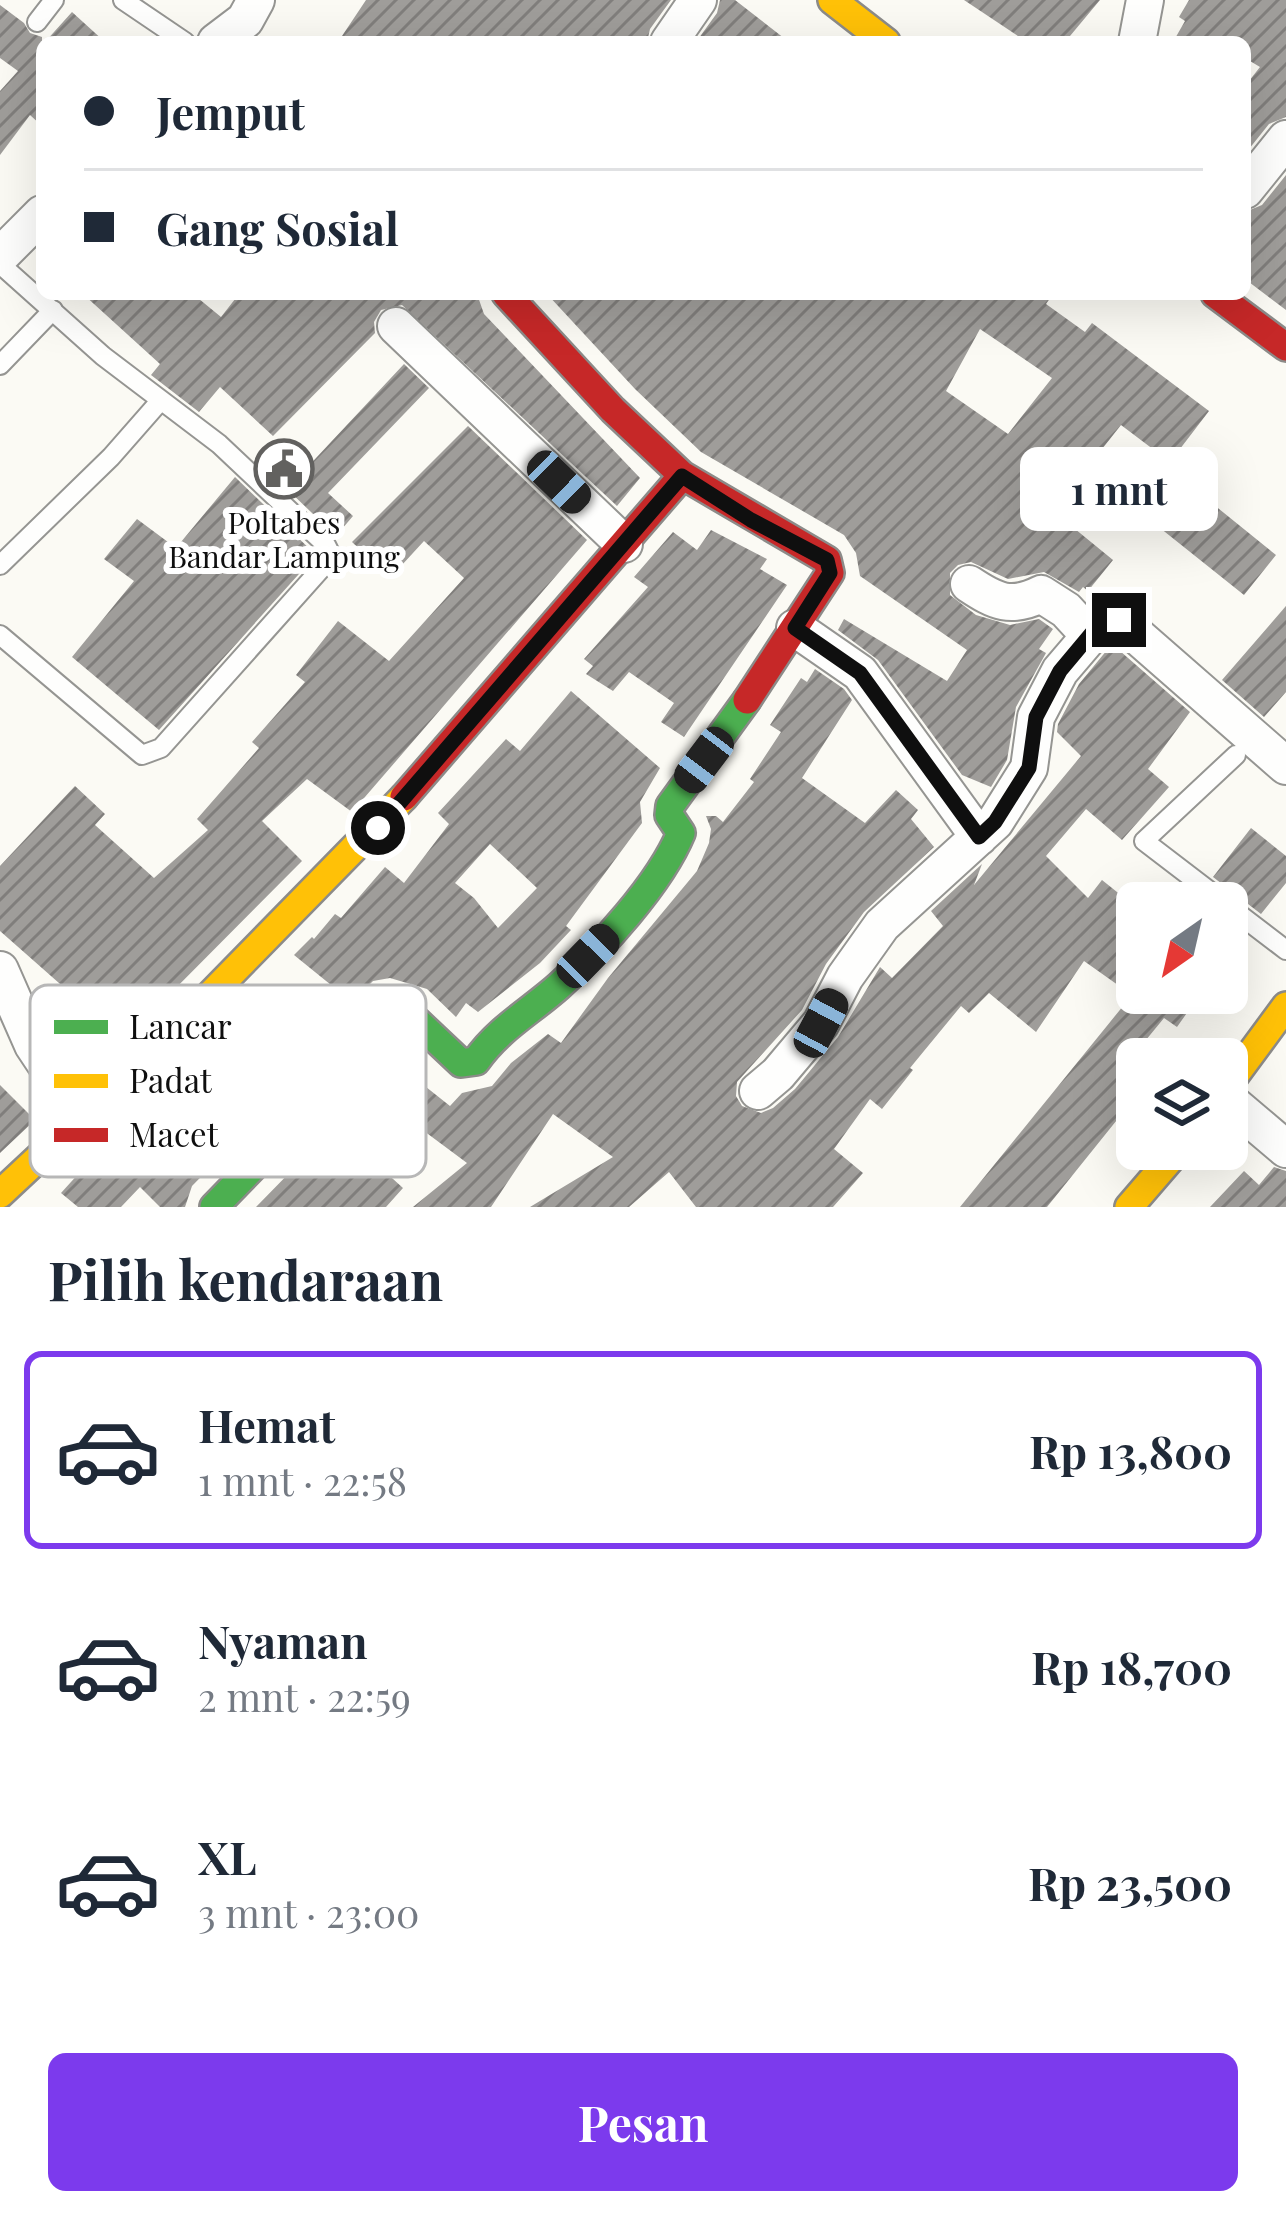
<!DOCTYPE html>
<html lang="id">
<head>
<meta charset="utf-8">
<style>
  :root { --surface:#fff; --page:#f6f6f7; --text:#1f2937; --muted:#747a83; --line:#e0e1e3; --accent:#7c3aed }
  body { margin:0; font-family:"Playfair Display",serif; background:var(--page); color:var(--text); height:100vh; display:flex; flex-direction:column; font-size:45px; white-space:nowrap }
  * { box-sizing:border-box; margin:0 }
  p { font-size:39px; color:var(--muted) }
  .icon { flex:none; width:66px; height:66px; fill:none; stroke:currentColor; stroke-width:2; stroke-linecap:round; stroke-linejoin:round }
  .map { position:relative; height:1207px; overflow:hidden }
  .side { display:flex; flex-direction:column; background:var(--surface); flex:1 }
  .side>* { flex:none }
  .banner { position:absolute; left:36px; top:36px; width:1215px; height:264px; border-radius:18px; box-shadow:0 12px 48px #0002; display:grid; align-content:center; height:264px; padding:0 48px; background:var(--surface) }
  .needle { width:78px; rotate:214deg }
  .controls { position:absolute; left:1116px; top:882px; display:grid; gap:24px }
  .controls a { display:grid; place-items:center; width:132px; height:132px; border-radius:18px; background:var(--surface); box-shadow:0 12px 48px #0002; font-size:60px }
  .end { position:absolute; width:54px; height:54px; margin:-27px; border:15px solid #0f0f0f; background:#fff; box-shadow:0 0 0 6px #fff }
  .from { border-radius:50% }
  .bubble { position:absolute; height:84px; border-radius:18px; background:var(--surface); box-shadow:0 12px 48px #0002; font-size:39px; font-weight:700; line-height:84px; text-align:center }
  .car { position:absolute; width:36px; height:72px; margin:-36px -18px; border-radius:15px; box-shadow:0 0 9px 3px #0007; background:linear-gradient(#222 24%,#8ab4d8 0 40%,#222 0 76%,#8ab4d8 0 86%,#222 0) }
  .banner b { display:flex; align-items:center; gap:42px; height:114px; font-size:45px }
  .banner b+b { border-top:3px solid var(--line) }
  .banner i { width:30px; height:30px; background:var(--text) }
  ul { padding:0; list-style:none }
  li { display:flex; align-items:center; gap:36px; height:198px; margin:0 24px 18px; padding:0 24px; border:6px solid transparent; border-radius:18px }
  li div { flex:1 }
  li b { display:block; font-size:45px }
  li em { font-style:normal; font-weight:700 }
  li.selected { border-color:var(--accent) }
  li>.icon { width:108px; height:108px; stroke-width:1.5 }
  h2 { padding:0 48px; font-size:54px; line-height:144px }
  .action { display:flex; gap:24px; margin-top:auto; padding:24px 48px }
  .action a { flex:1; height:138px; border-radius:18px; background:var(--accent); color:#fff; font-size:48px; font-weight:700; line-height:138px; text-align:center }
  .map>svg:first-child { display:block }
  .building { fill:url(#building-hatch); fill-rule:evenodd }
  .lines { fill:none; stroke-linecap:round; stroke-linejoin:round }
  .lane-casing { stroke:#959592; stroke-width:22 }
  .street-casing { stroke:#959592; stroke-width:40 }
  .fast-casing { stroke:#8c8b89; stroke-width:32 }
  .slow-casing { stroke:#8c8b89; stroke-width:32 }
  .jam-casing { stroke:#8c8b89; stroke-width:32 }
  .lane { stroke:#fefefd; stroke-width:18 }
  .street { stroke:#fefefd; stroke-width:36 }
  .fast { stroke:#4caf50; stroke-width:27 }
  .slow { stroke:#ffc107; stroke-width:27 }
  .jam { stroke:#c62828; stroke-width:27 }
  .route { stroke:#0f0f0f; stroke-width:15 }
  .labels { text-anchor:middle; stroke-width:12; stroke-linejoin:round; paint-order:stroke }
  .poi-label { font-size:30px; fill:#0f0f0f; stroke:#fff }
  .key { fill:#fff; stroke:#b7b7b7; stroke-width:3 }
  .key-label { font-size:33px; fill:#0f0f0f }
</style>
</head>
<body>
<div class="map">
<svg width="1286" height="1207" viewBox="0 0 1286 1207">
  <defs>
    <pattern id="building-hatch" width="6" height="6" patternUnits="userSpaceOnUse" patternTransform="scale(3)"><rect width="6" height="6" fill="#9f9d9a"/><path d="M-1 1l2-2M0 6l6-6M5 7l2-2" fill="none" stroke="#807e7c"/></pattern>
  </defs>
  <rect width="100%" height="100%" fill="#fbfaf4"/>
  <path class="building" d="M366 0H671L650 29 647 42H338Z
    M720 0H735L789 42H696L717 13Z
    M964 0H1100L1065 42H1027Z
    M1189 0H1286V117L1269 124 1245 154V86L1260 67 1245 58V42H1173L1185 21 1179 17Z
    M0 5 24 23 30 33 42 37V126L30 115 0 155V91L18 71 0 58Z
    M72 12 105 42H45Z
    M1286 175V310L1245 279V212L1262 205Z
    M83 294H193L221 317 239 294H477L484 314 640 478 617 506 402 305 381 310 374 322 375 333 273 436 220 387 199 412 151 375 160 364Z
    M547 294H1053L1046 304 1085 332 1092 323 1209 411 1170 462 1121 425 1053 511 1113 560 1088 591 1083 587 1079 592 1044 572 1008 579 971 562 958 565 950 573V595L976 615 1010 625 1039 619 1053 629 1039 649 1046 653 1016 707 1007 760 991 787 962 775 878 660 838 630 844 619 947 681 967 650 860 576 856 553 844 535 701 452 635 389ZM980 329 1052 378 1008 434 946 391Z
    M404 364 429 388 328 493 353 516 336 536 287 489Z
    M468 426 587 540 352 812 307 779 262 821 302 861 150 1014 103 1068 46 1014 68 991 0 931V866L75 786 105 814 95 825 154 878 208 830 197 819 259 748 252 742 305 682 296 675 338 621 389 661 464 578 424 541 390 578 352 542Z
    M1177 475 1276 555 1244 595 1145 516Z
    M235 477 316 555 159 730 72 657 134 581 104 559 137 519 176 548Z
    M711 530 767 559 760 569 787 585 684 737 661 722 674 703 629 672 613 691 586 674 593 666 584 659 648 587 634 577 673 532 697 550Z
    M1286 606V692L1264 717 1222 680Z
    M1112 644 1190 712 1148 769 1169 787 1122 840 1086 809 1046 856 1088 898 1102 880 1137 908V993H1201L1177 1027 1164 1018 1123 1068 1137 1079V1095L1047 1207H960L1132 995 1084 961 1036 1032 989 993 969 1013 961 1006 910 1068 913 1070 882 1109 870 1099 834 1149 863 1173 833 1207H696L669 1172 629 1207H530L613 1157 553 1114 491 1207H413L467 1163 393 1108 361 1150 403 1188 386 1207H256L342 1119 387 1056 450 1106 462 1093 492 1086 511 1063 548 1034 561 1043 608 978 697 871 709 843 711 829 706 816H716L723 822 754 782 750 779 781 732 770 725 801 678 807 682 815 669 844 689 852 700 802 778 865 823 896 790 918 810 911 819 934 847 864 912 826 964 802 1010 737 1082 736 1096 742 1106 761 1113 773 1108 795 1089 838 1037 880 967 892 978 943 926 931 911 982 864 974 885 1081 756 1057 732 1058 724 1079 684Z
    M571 691 660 768 640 802 642 823 566 926 571 930 540 963 478 1012 466 1003 456 1017 427 989 390 978 373 981 352 1002 294 955 312 937 314 939 335 914 341 918 385 867 404 883 449 824 438 813 506 739 520 751ZM490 844 537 888 498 928 474 898 455 883Z
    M1251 828 1286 856V883L1261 914 1213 877Z
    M264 1001 314 1041 338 1011 343 1015 297 1079 192 1186 185 1207H160L140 1187 121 1207H78L61 1193 119 1129 132 1122 135 1126 164 1097 168 1101 224 1037 232 1042Z
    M0 1085 35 1120 0 1153Z
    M1274 1167 1286 1171V1207H1210L1244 1171 1259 1185Z"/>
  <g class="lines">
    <defs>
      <path id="lane" d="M123 0 185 42
        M37 22 54 0
        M0 264 103 356 161 400 111 457 0 565
        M0 365 53 310
        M0 635 142 755 161 748 328 561 330 553 326 545 219 444 161 400
        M1225 903 1144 841 1236 755
        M1227 905 1286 950"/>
      <path id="street" d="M216 42 245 20 256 0
        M669 42 698 0
        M1137 42 1145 0
        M1245 190 1286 139
        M0 256 42 214
        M396 326 624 544
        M969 584C996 602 1011 609 1041 594L1066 610 1090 636
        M795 628 860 673 979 837
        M0 970 33 1045 49 1069 92 1108
        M758 1091 778 1074 821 1023 845 977 882 925 995 822 1029 768 1036 717 1060 671 1101 623 1119 620 1286 766
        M1227 1099 1286 1149"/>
      <path id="fast" d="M214 1207 320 1098 385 1008 407 1012 461 1063 476 1061C498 1029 531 1011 559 986 600 949 660 884 681 833L669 815 670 806 747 700"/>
      <path id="slow" d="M832 0 886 42
        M1227 1086 1286 1006
        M0 1194 92 1108 134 1088 171 1035 404 797
        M1129 1207 1179 1149"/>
      <path id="jam" d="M506 294 613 410 682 475 827 560 830 573 747 700
        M1215 294 1286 347
        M404 797 682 476"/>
    </defs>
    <use href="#lane" class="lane-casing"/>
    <use href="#street" class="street-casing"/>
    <use href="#fast" class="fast-casing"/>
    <use href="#slow" class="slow-casing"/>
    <use href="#jam" class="jam-casing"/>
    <use href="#lane" class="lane"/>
    <use href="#street" class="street"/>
    <use href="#fast" class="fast"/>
    <use href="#slow" class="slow"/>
    <use href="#jam" class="jam"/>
  </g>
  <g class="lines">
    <path class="route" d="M378 828 682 476 751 520 827 560 830 573 795 628 860 673 979 837 995 822 1029 768 1036 717 1060 671 1101 622 1119 620"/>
  </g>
  <defs>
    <symbol id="civic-ring" viewBox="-11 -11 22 22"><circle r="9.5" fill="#fff" stroke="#62615f" stroke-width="1.5"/><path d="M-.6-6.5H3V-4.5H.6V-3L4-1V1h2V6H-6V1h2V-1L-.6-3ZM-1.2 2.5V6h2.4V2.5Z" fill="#62615f"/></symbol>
  </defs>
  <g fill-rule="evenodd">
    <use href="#civic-ring" x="251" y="436" width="66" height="66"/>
  </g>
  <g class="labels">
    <g class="poi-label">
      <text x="284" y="534">Poltabes<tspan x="284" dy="34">Bandar Lampung</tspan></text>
    </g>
  </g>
  <rect x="30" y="985" width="396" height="192" rx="18" class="key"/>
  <rect x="54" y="1020" width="54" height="14" fill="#4caf50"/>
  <rect x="54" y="1074" width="54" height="14" fill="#ffc107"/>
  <rect x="54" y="1128" width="54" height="14" fill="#c62828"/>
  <g class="key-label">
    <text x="129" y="1039">Lancar</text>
    <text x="129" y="1093">Padat</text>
    <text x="129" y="1147">Macet</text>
  </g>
</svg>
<div class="controls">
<a><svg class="needle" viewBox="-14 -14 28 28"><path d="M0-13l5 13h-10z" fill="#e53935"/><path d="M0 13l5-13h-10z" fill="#747a83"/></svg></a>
<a><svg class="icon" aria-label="layers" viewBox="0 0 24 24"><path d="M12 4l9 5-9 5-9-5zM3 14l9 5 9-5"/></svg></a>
</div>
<i class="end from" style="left:378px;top:828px"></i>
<i class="end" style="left:1119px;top:620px"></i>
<div class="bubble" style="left:1020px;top:447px;width:198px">1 mnt</div>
<i class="car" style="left:559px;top:482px;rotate:134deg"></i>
<i class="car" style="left:704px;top:760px;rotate:217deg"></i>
<i class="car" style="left:588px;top:956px;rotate:44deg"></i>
<i class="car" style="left:821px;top:1023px;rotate:28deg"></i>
<div class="banner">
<b><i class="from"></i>Jemput</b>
<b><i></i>Gang Sosial</b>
</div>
</div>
<section class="side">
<h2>Pilih kendaraan</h2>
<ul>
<li class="selected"><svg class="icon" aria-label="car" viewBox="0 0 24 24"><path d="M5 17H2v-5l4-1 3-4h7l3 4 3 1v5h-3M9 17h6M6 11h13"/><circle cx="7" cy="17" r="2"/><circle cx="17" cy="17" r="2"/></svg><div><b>Hemat</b><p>1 mnt · 22:58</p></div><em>Rp 13,800</em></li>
<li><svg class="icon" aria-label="car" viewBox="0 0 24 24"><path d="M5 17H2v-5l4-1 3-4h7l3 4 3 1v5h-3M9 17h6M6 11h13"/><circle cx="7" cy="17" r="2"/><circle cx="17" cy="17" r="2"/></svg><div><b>Nyaman</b><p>2 mnt · 22:59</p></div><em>Rp 18,700</em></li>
<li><svg class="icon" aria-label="car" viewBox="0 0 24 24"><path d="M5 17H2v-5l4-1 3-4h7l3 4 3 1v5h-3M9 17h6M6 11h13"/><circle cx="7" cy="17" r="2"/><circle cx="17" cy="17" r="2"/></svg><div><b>XL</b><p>3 mnt · 23:00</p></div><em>Rp 23,500</em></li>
</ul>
<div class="action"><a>Pesan</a></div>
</section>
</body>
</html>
